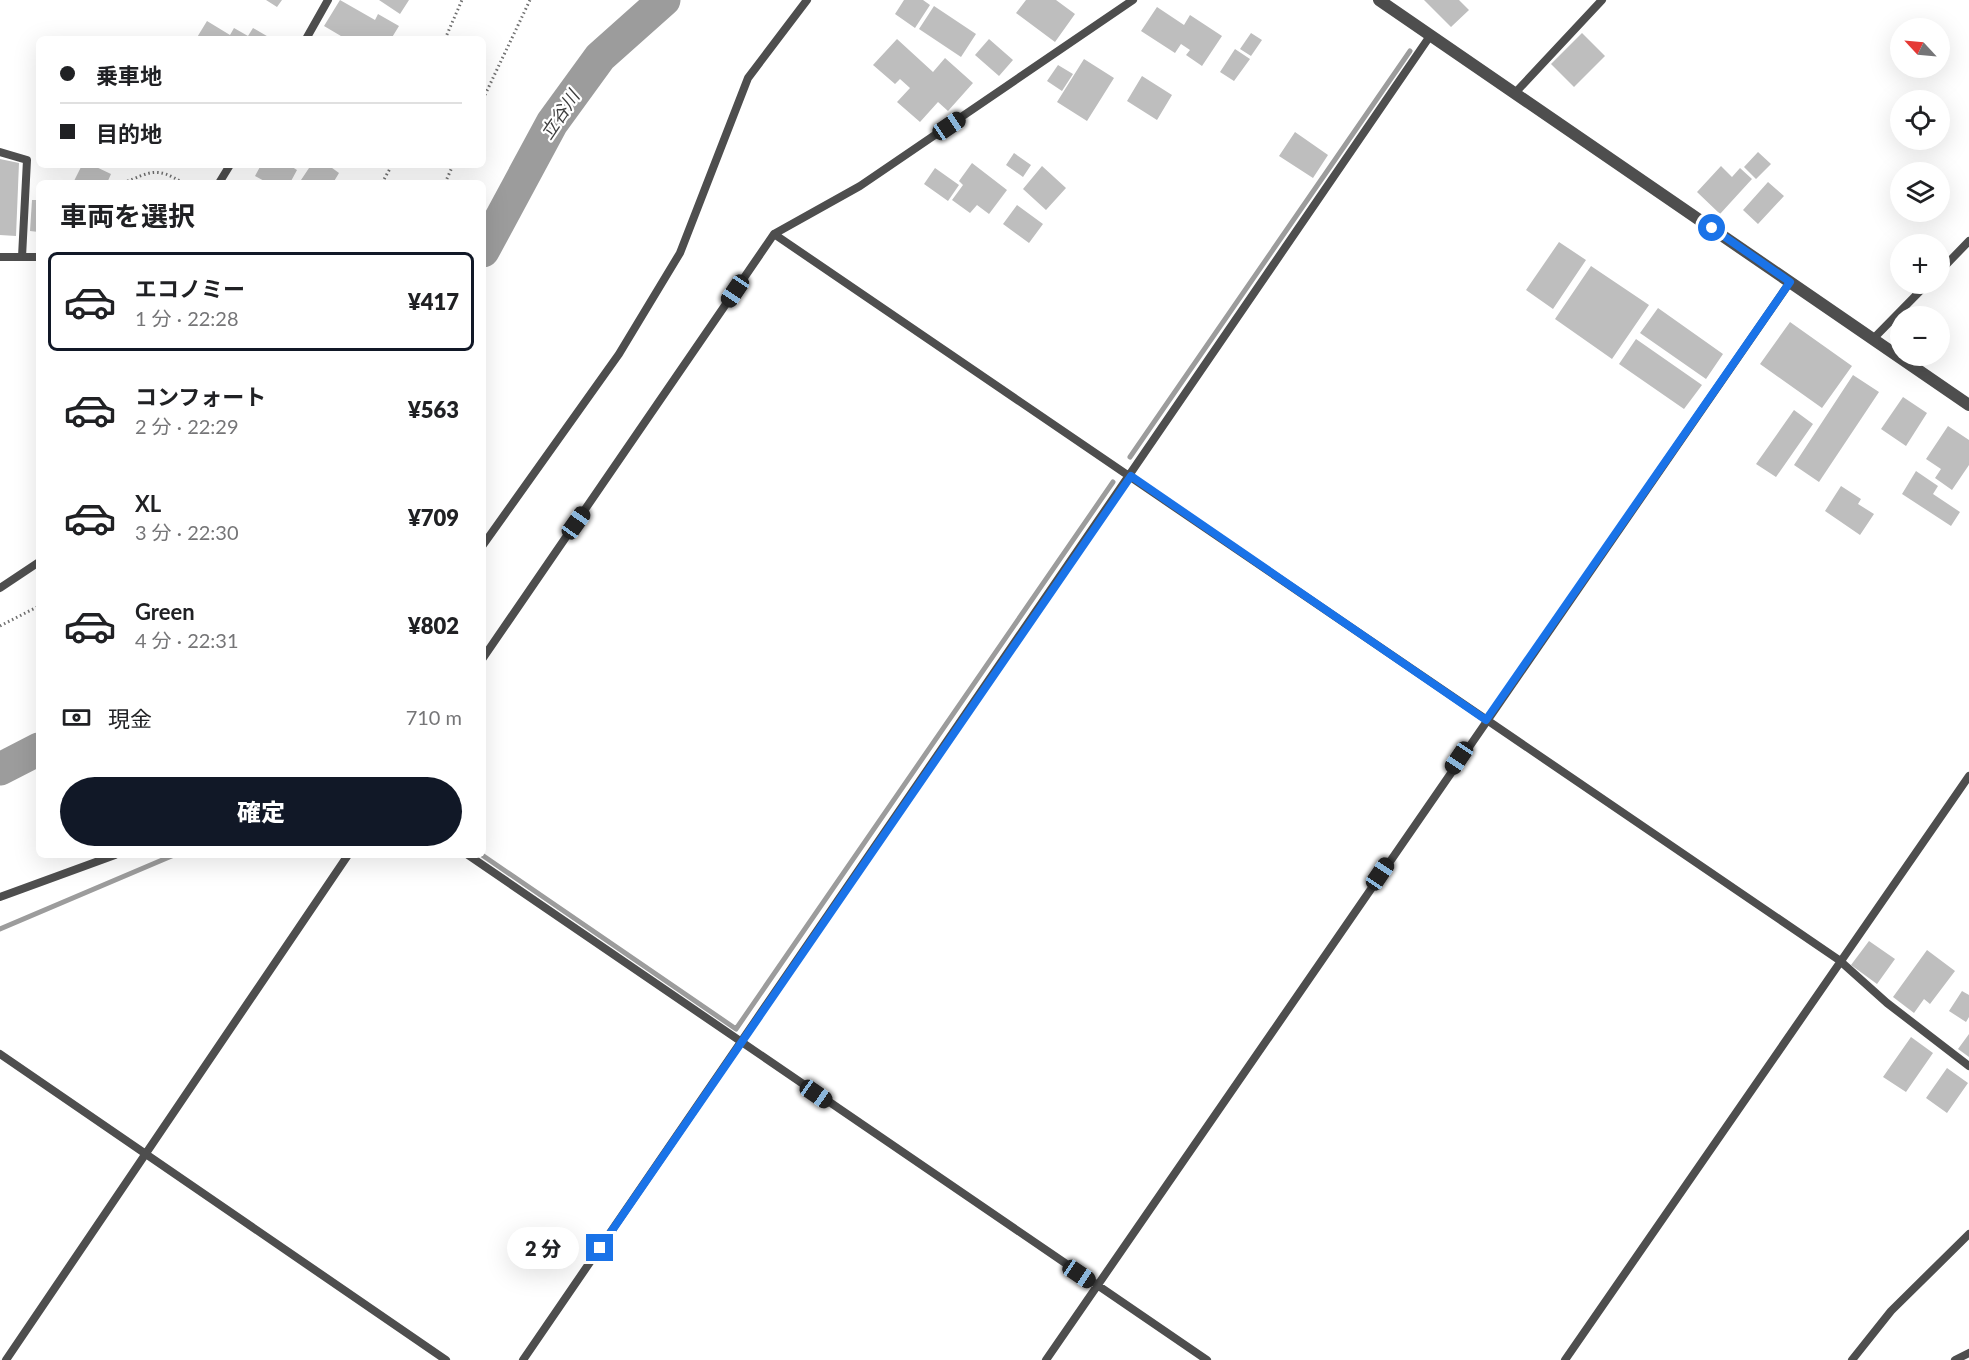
<!DOCTYPE html>
<html lang="ja">
<head>
<meta charset="utf-8">
<style>
  :root { --surface:#fff; --page:#f6f6f6; --text:#202124; --muted:#757577; --line:#e0e0e0; --accent:#111827 }
  body { margin:0; font-family:Lato,"Noto Sans JP",sans-serif; background:var(--page); color:var(--text); height:100vh; display:flex; flex-direction:column; font-size:22px; white-space:nowrap }
  * { box-sizing:border-box; margin:0 }
  p { font-size:20px; color:var(--muted) }
  .icon { flex:none; width:33px; height:33px; fill:none; stroke:currentColor; stroke-width:2; stroke-linecap:round; stroke-linejoin:round }
  .map { position:relative; flex:1; overflow:hidden }
  .details { position:absolute; left:36px; top:180px; width:450px; height:678px; display:flex; flex-direction:column; background:var(--surface); border-radius:9px; box-shadow:0 6px 24px #0002 }
  .details>* { flex:none }
  .banner { position:absolute; left:36px; top:36px; width:450px; height:132px; border-radius:9px; box-shadow:0 6px 24px #0002; display:grid; align-content:center; height:132px; padding:0 24px; background:var(--surface) }
  .needle { width:39px; rotate:296deg }
  .tools { position:absolute; left:1890px; top:18px; display:grid; gap:12px }
  .tools a { display:grid; place-items:center; width:60px; height:60px; border-radius:50%; background:var(--surface); box-shadow:0 6px 24px #0002; font-size:30px }
  .end { position:absolute; width:27px; height:27px; margin:-14px; border:8px solid #1a73e8; background:#fff; box-shadow:0 0 0 3px #fff }
  .from { border-radius:50% }
  .bubble { position:absolute; height:42px; border-radius:21px; background:var(--surface); box-shadow:0 6px 24px #0002; font-size:20px; font-weight:800; line-height:42px; text-align:center }
  .car { position:absolute; width:18px; height:36px; margin:-18px -9px; border-radius:8px; box-shadow:0 0 4px 2px #0007; background:linear-gradient(#222 24%,#8ab4d8 0 40%,#222 0 76%,#8ab4d8 0 86%,#222 0) }
  .banner b { display:flex; align-items:center; gap:21px; height:57px; font-size:22px }
  .banner b+b { border-top:2px solid var(--line) }
  .banner i { width:15px; height:15px; background:var(--text) }
  ul { padding:0; list-style:none }
  li { display:flex; align-items:center; gap:18px; height:99px; margin:0 12px 9px; padding:0 12px; border:3px solid transparent; border-radius:9px }
  li div { flex:1 }
  li b { display:block; font-size:22px }
  li em { font-style:normal; font-weight:800 }
  li.selected { border-color:var(--accent) }
  li>.icon { width:54px; height:54px; stroke-width:1.5 }
  h2 { padding:0 24px; font-size:27px; line-height:72px }
  .pay { display:flex; align-items:center; gap:15px; height:66px; padding:0 24px; font-size:22px }
  .pay p { margin-inline-start:auto }
  .primary-button { display:flex; gap:12px; margin-top:auto; padding:12px 24px }
  .primary-button a { flex:1; height:69px; border-radius:36px; background:var(--accent); color:#fff; font-size:24px; font-weight:800; line-height:69px; text-align:center }
  .map>svg:first-child { display:block }
  .lines { fill:none; stroke-linecap:round; stroke-linejoin:round }
  .stream { stroke:#9c9c9c; stroke-width:5 }
  .river { stroke:#9c9c9c; stroke-width:33 }
  .building { fill:#bebebe }
  .path { stroke:#707070; stroke-width:3; stroke-dasharray:1.5 3; stroke-linecap:butt }
  .service { stroke:#4e4e4e; stroke-width:8 }
  .tertiary { stroke:#4e4e4e; stroke-width:12 }
  .route { stroke:#1a73e8; stroke-width:8 }
  .labels { text-anchor:middle; stroke-width:4.5; stroke-linejoin:round; paint-order:stroke }
  .water-label { font-size:18px; font-style:italic; fill:#3d3d3d; stroke:#fff }
</style>
</head>
<body>
<div class="map">
<svg width="1969" height="1360" viewBox="0 0 1969 1360">
  <rect width="100%" height="100%" fill="#fff"/>
  <g class="lines">
    <path class="stream" d="M1130 457 1410 51
      M482 855 736 1029 1113 482
      M0 929 174 855"/>
    <path class="river" d="M483 251 552 123 600 57 664 0
      M0 769 39 749"/>
  </g>
  <path class="building" d="M266 0H282L277 7Z
    M340 0 375 20 378 14 399 26 391 39H346L324 26Z
    M379 0H409L400 14Z
    M904 0H923L930 5 915 28 895 14Z
    M1026 0H1056L1075 14 1055 42 1016 13Z
    M1424 0H1459L1469 10 1451 27Z
    M934 6 976 34 961 57 919 29Z
    M1157 7 1184 25 1190 15 1222 36 1202 66 1186 55 1190 50 1181 44 1175 53 1141 31Z
    M207 21 230 35 234 28 248 36 253 28 272 39H196Z
    M1251 33 1262 40 1251 56 1240 49Z
    M1582 33 1605 56 1574 87 1551 64Z
    M897 39 933 72 945 58 973 83 948 111 938 102 920 122 897 102 910 88 900 79 895 84 873 65Z
    M989 39 1013 60 999 76 975 55Z
    M1235 49 1250 59 1234 81 1220 72Z
    M1084 59 1114 78 1087 121 1057 102Z
    M1058 65 1073 74 1062 91 1047 81Z
    M1142 76 1172 95 1157 120 1127 101Z
    M1295 132 1328 155 1313 178 1279 156Z
    M1758 152 1771 164 1756 179 1744 167Z
    M1014 153 1031 165 1023 177 1006 165Z
    M0 159 19 163 16 236 0 235Z
    M972 163 1007 190 989 214 977 205 970 213 952 200 963 185 959 181Z
    M82 165H92L111 174 107 183H73Z
    M261 165H289L297 170 290 183H268L255 176Z
    M311 165H328L339 173 333 183H299Z
    M1042 166 1066 188 1046 210 1023 189Z
    M1721 166 1732 177 1740 168 1752 179 1720 214 1697 192Z
    M935 168 959 185 948 201 924 184Z
    M1768 182 1784 196 1758 224 1743 210Z
    M32 200H39V232L30 231Z
    M1017 205 1043 224 1029 243 1003 224Z
    M1559 242 1586 260 1553 309 1526 290Z
    M1591 266 1649 305 1612 359 1555 319Z
    M1658 308 1723 354 1706 379 1640 333Z
    M1790 322 1852 366 1822 408 1760 364Z
    M1636 339 1702 385 1684 409 1619 364Z
    M1853 375 1879 392 1819 482 1794 465Z
    M1903 397 1927 413 1906 446 1881 429Z
    M1794 410 1813 424 1776 477 1756 464Z
    M1948 426 1969 440V465L1952 490 1935 478 1941 469 1926 459Z
    M1916 471 1938 486 1933 494 1960 512 1951 526 1902 494Z
    M1841 486 1861 499 1858 504 1874 514 1860 535 1825 511Z
    M1869 941 1895 959 1877 984 1851 965Z
    M1927 950 1955 971 1930 1004 1924 999 1914 1013 1893 997Z
    M1962 991 1969 995V1017L1966 1022 1949 1011Z
    M1969 1034V1057L1958 1049Z
    M1911 1037 1933 1053 1906 1092 1883 1077Z
    M1947 1068 1968 1083 1947 1113 1926 1098Z"/>
  <g class="lines">
    <path class="path" d="M445 39 462 0
      M483 99 530 0
      M123 183C151 172 156 166 183 183
      M382 183 392 165
      M445 183 453 165
      M0 626 39 606"/>
    <path class="service" d="M306 39 328 0
      M1515 93 1602 0
      M0 152 27 160 22 257
      M219 183 230 165
      M774 234 1839 960 1887 1003 1969 1066
      M0 257H39
      M1940 271 1969 241
      M1873 339 1927 284
      M483 545 619 354 680 253 748 78 807 0
      M0 588 39 562
      M483 658 774 234 860 186 1133 0
      M468 855 1207 1360
      M0 897 115 855
      M0 1054 446 1360
      M6 1360 348 855
      M523 1360 1430 36
      M1046 1360 1790 282
      M1565 1360 1969 776
      M1852 1360 1891 1311 1969 1234
      M1955 1360 1969 1353"/>
    <path class="tertiary" d="M1379 0 1969 405"/>
  </g>
  <g class="lines">
    <path class="route" d="M600 1248 1131 476 1486 720 1790 282 1712 228"/>
  </g>
  <g class="labels">
    <g class="water-label">
      <text transform="translate(560 115) rotate(-56)" y="6">立谷川</text>
    </g>
  </g>
</svg>
<div class="tools">
<a><svg class="needle" viewBox="-14 -14 28 28"><path d="M0-13l5 13h-10z" fill="#e53935"/><path d="M0 13l5-13h-10z" fill="#757577"/></svg></a>
<a><svg class="icon" aria-label="locate" viewBox="0 0 24 24"><circle cx="12" cy="12" r="6"/><path d="M12 2v4M12 18v4M2 12h4M18 12h4"/></svg></a>
<a><svg class="icon" aria-label="layers" viewBox="0 0 24 24"><path d="M12 4l9 5-9 5-9-5zM3 14l9 5 9-5"/></svg></a>
<a>+</a>
<a>−</a>
</div>
<i class="end from" style="left:1712px;top:228px"></i>
<i class="end" style="left:600px;top:1248px"></i>
<div class="bubble" style="left:507px;top:1227px;width:72px">2 分</div>
<i class="car" style="left:949px;top:126px;rotate:56deg"></i>
<i class="car" style="left:735px;top:291px;rotate:214deg"></i>
<i class="car" style="left:576px;top:523px;rotate:35deg"></i>
<i class="car" style="left:1459px;top:758px;rotate:214deg"></i>
<i class="car" style="left:1380px;top:874px;rotate:34deg"></i>
<i class="car" style="left:816px;top:1094px;rotate:125deg"></i>
<i class="car" style="left:1079px;top:1274px;rotate:124deg"></i>
<div class="banner">
<b><i class="from"></i>乗車地</b>
<b><i></i>目的地</b>
</div>
<section class="details">
<h2>車両を選択</h2>
<ul>
<li class="selected"><svg class="icon" aria-label="car" viewBox="0 0 24 24"><path d="M5 17H2v-5l4-1 3-4h7l3 4 3 1v5h-3M9 17h6M6 11h13"/><circle cx="7" cy="17" r="2"/><circle cx="17" cy="17" r="2"/></svg><div><b>エコノミー</b><p>1 分 · 22:28</p></div><em>¥417</em></li>
<li><svg class="icon" aria-label="car" viewBox="0 0 24 24"><path d="M5 17H2v-5l4-1 3-4h7l3 4 3 1v5h-3M9 17h6M6 11h13"/><circle cx="7" cy="17" r="2"/><circle cx="17" cy="17" r="2"/></svg><div><b>コンフォート</b><p>2 分 · 22:29</p></div><em>¥563</em></li>
<li><svg class="icon" aria-label="car" viewBox="0 0 24 24"><path d="M5 17H2v-5l4-1 3-4h7l3 4 3 1v5h-3M9 17h6M6 11h13"/><circle cx="7" cy="17" r="2"/><circle cx="17" cy="17" r="2"/></svg><div><b>XL</b><p>3 分 · 22:30</p></div><em>¥709</em></li>
<li><svg class="icon" aria-label="car" viewBox="0 0 24 24"><path d="M5 17H2v-5l4-1 3-4h7l3 4 3 1v5h-3M9 17h6M6 11h13"/><circle cx="7" cy="17" r="2"/><circle cx="17" cy="17" r="2"/></svg><div><b>Green</b><p>4 分 · 22:31</p></div><em>¥802</em></li>
</ul>
<div class="pay"><svg class="icon" aria-label="cash" viewBox="0 0 24 24"><path d="M3 7h18v10H3z"/><circle cx="12" cy="12" r="2"/></svg>現金<p>710 m</p></div>
<div class="primary-button"><a>確定</a></div>
</section>
</div>
</body>
</html>
